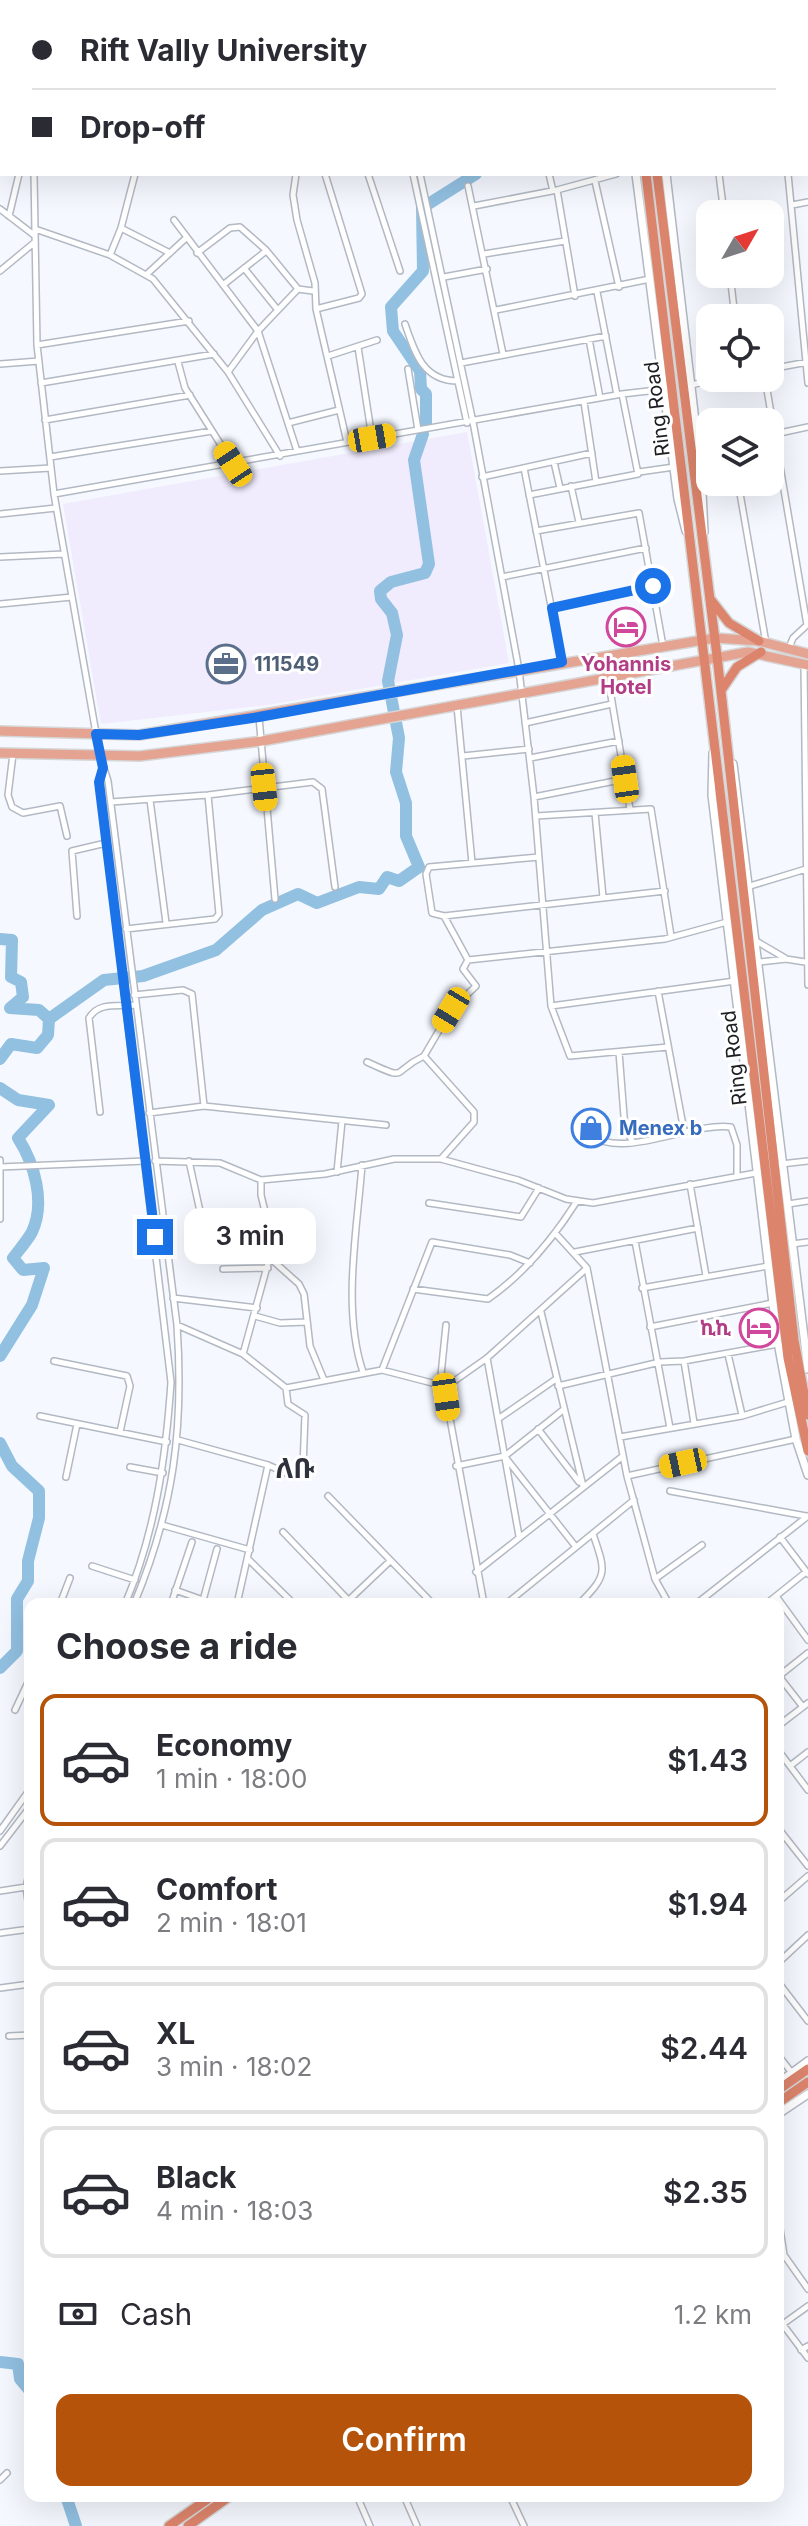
<!DOCTYPE html>
<html lang="en">
<head>
<meta charset="utf-8">
<style>
  :root { --surface:#fff; --page:#f2f2f3; --text:#2b2b33; --muted:#7c7c81; --line:#e1e1e2; --accent:#b45309 }
  body { margin:0; font-family:Inter,"Noto Sans Ethiopic",sans-serif; background:var(--page); color:var(--text); height:100vh; display:flex; flex-direction:column; font-size:30px; white-space:nowrap }
  * { box-sizing:border-box; margin:0 }
  p { font-size:26px; color:var(--muted) }
  .icon { flex:none; width:44px; height:44px; fill:none; stroke:currentColor; stroke-width:2; stroke-linecap:round; stroke-linejoin:round }
  .map { position:relative; flex:1; overflow:hidden }
  .sheet { position:absolute; left:24px; top:1598px; width:760px; height:904px; display:flex; flex-direction:column; background:var(--surface); border-radius:16px; box-shadow:0 8px 32px #0002 }
  .sheet>* { flex:none }
  .hud { position:absolute; left:0px; top:0px; width:808px; height:176px; box-shadow:0 8px 32px #0002; display:grid; align-content:center; height:176px; padding:0 32px; background:var(--surface) }
  .needle { width:52px; rotate:51deg }
  .controls { position:absolute; left:696px; top:200px; display:grid; gap:16px }
  .controls a { display:grid; place-items:center; width:88px; height:88px; border-radius:16px; background:var(--surface); box-shadow:0 8px 32px #0002; font-size:40px }
  .end { position:absolute; width:36px; height:36px; margin:-18px; border:10px solid #1a73e8; background:#fff; box-shadow:0 0 0 4px #fff }
  .from { border-radius:50% }
  .bubble { position:absolute; height:56px; border-radius:16px; background:var(--surface); box-shadow:0 8px 32px #0002; font-size:26px; font-weight:600; line-height:56px; text-align:center }
  .car { position:absolute; width:24px; height:48px; margin:-24px -12px; border-radius:10px; box-shadow:0 0 6px 2px #0007; background:linear-gradient(#f5c518 24%,#345 0 40%,#f5c518 0 76%,#345 0 86%,#f5c518 0) }
  .hud b { display:flex; align-items:center; gap:28px; height:76px; font-size:30px }
  .hud b+b { border-top:2px solid var(--line) }
  .hud i { width:20px; height:20px; background:var(--text) }
  ul { padding:0; list-style:none }
  li { display:flex; align-items:center; gap:24px; height:132px; margin:0 16px 12px; padding:0 16px; border:4px solid var(--line); border-radius:16px }
  li div { flex:1 }
  li b { display:block; font-size:30px }
  li em { font-style:normal; font-weight:600 }
  li.on { border-color:var(--accent) }
  li>.icon { width:72px; height:72px; stroke-width:1.5 }
  h2 { padding:0 32px; font-size:36px; line-height:96px }
  .pay { display:flex; align-items:center; gap:20px; height:88px; padding:0 32px; font-size:30px }
  .pay p { margin-inline-start:auto }
  .action { display:flex; gap:16px; margin-top:auto; padding:16px 32px }
  .action a { flex:1; height:92px; border-radius:16px; background:var(--accent); color:#fff; font-size:32px; font-weight:600; line-height:92px; text-align:center }
  .map>svg:first-child { display:block }
  .industrial { fill:#f0ebfd }
  .lines { fill:none; stroke-linecap:round; stroke-linejoin:round }
  .river { stroke:#92c0e1; stroke-width:12 }
  .minor-casing { stroke:#b3b9c3; stroke-width:8 }
  .tertiary-casing { stroke:#b3b9c3; stroke-width:10 }
  .primary-casing { stroke:#d6d6d7; stroke-width:12 }
  .trunk-casing { stroke:#d6d6d7; stroke-width:12 }
  .minor { stroke:#fff; stroke-width:5 }
  .tertiary { stroke:#fff; stroke-width:7 }
  .primary { stroke:#e5a391; stroke-width:9 }
  .trunk { stroke:#dc846c; stroke-width:9 }
  .route { stroke:#1a73e8; stroke-width:10 }
  .labels { text-anchor:middle; stroke-width:6; stroke-linejoin:round; paint-order:stroke }
  .street-label { font-size:20px; fill:#1c1e22; stroke:#fff }
  .service-label { font-size:20px; font-weight:bold; fill:#4e5e75; stroke:#fff; text-anchor:start }
  .hotel-label { font-size:20px; font-weight:bold; fill:#b23c85; stroke:#fff }
  .shop-label { font-size:20px; font-weight:bold; fill:#366cbe; stroke:#fff; text-anchor:start }
  .district-label { font-size:28px; font-weight:bold; fill:#2e323a; stroke:#fff }
</style>
</head>
<body>
<div class="map">
<svg width="808" height="2526" viewBox="0 0 808 2526">
  <rect width="100%" height="100%" fill="#f5f8ff"/>
  <path class="industrial" d="M467 432 509 663 268 705 101 724 63 504Z"/>
  <g class="lines">
    <path class="river" d="M697 0V2
      M426 425V394L421 389 420 371 393 331 391 307 423 271 422 208 476 174
      M0 939 12 940 11 977 21 982 23 997 10 1008 39 1010 49 1019 48 1035 37 1048 11 1044 0 1059
      M49 1019 104 980 143 976 216 950 262 910 298 894 317 903 359 887 379 889 387 877 399 881 419 867 406 836V803L396 772 399 738 388 681 397 635 392 613 381 599 380 591 391 582 425 573 429 564 414 460 423 434
      M0 1088 18 1100 49 1105 18 1138C34 1163 46 1202 32 1232 27 1241 19 1250 13 1258L23 1270 44 1268 32 1305 0 1356
      M0 1443 12 1466 39 1491V1518L28 1561V1581L17 1599V1651L0 1668
      M0 2362 18 2364 20 2379 30 2391
      M66 2496 76 2526"/>
    <defs>
      <path id="minor" d="M126 0 132 2
        M336 0 342 2
        M354 0 355 2
        M362 0 363 2
        M474 0 480 2
        M39 2V0
        M53 2 54 0
        M98 2 99 0
        M154 2V0
        M197 2V0
        M244 2 245 0
        M0 61H2
        M0 114 2 112
        M806 153H808
        M34 174 37 345 54 494 100 756 108 781 177 1325C184 1428 174 1508 134 1604
        M296 174 293 195 297 220 315 283 316 309 347 442
        M368 174 400 271
        M413 174 467 423
        M420 174 473 422 519 670 534 797 551 1006 570 1056 668 1047
        M549 174 553 191
        M719 174 724 214
        M788 174 808 383
        M595 181 619 287
        M468 186 503 354
        M557 190 575 296
        M792 205 808 202
        M474 206 557 190 616 174
        M0 209 34 235
        M9 216 19 174
        M174 220 258 331 297 451
        M121 228 170 253
        M35 229 110 255 153 279 228 372 280 456
        M197 253 230 228 240 227 266 250 298 289
        M484 254 565 241
        M110 255 121 228 135 174
        M244 268 277 309
        M0 271 35 242
        M147 274 185 239
        M730 274 735 318
        M444 277 487 269
        M223 285 266 251
        M597 292 617 395
        M316 309 359 298 362 294 325 174
        M496 310 650 279
        M405 324C415 353 423 381 458 381
        M589 339 600 398
        M37 345 189 321
        M358 347 372 438
        M328 356 377 340
        M178 362 185 388 233 464
        M461 363 606 336
        M0 364 39 361
        M408 369 418 430
        M770 369 808 362
        M228 372 258 331 298 289 313 291
        M765 378 807 625
        M41 383 214 354
        M688 386 718 378
        M584 402 596 482
        M45 420 190 395
        M288 423 339 410
        M775 434 808 427
        M50 457 212 431
        M770 460 779 458
        M554 462 560 488
        M524 468 562 662
        M0 471 51 468
        M639 472 674 467
        M482 477 592 453
        M738 482 766 643
        M571 486 579 522
        M54 494 622 394 666 389
        M529 495 638 474 622 394
        M0 514 56 508
        M536 531 639 513 663 646
        M0 557 64 554
        M502 577 646 548
        M0 604 72 597
        M552 608 652 586
        M789 648 793 638 807 625
        M804 665 808 985
        M608 678 630 809
        M457 706 472 863
        M259 717 275 899
        M525 723 612 704
        M13 754 8 795 12 807 23 813 60 806 67 836
        M463 756 529 749
        M530 758 619 741
        M103 769 99 782 171 1382C166 1457 155 1534 125 1604
        M534 797 625 779
        M150 800 166 923
        M111 802 208 795 313 782 322 789 335 887
        M595 813 603 897
        M536 816 651 809 671 936
        M539 857 429 867 426 874 432 913 444 916 665 891
        M750 886 806 869
        M77 916 72 851 106 843
        M444 916 468 960
        M126 929 215 919 219 914 208 795
        M756 941 785 958
        M468 960 665 939 727 922
        M759 962 786 959 805 962
        M658 991 684 1131
        M134 995 183 990 192 994 204 1106
        M551 1006 735 981
        M619 1052 625 1129 633 1142
        M424 1056 451 1010 476 986 463 969 468 960
        M367 1062C410 1082 390 1072 424 1056L474 1112V1122L441 1159
        M100 1112 89 1018C99 1001 119 1007 136 1005
        M149 1113 204 1106 386 1125
        M591 1135C623 1160 690 1122 731 1127L737 1145V1176
        M0 1160V1219
        M155 1161 220 1163 261 1180 325 1174 394 1159H441L518 1180 566 1199 593 1203 756 1173
        M189 1161 203 1225 224 1227 268 1212
        M781 1164 808 1161
        M362 1165C357 1231 342 1309 363 1372
        M0 1167 146 1161
        M337 1172 342 1121
        M690 1184 706 1276
        M429 1203 521 1217 539 1188
        M788 1204 808 1201
        M556 1234 587 1268 627 1476 655 1579 669 1604
        M635 1241 670 1428
        M792 1244 808 1242
        M575 1252 698 1228
        M271 1259 299 1284 304 1294 310 1346 324 1380
        M223 1269 268 1268
        M642 1288 768 1266
        M413 1289 488 1299C525 1273 553 1239 577 1201
        M173 1298 257 1308
        M541 1312 583 1486
        M255 1316 280 1323 307 1322
        M177 1325 243 1354 286 1388 382 1370 440 1385 446 1397 484 1604
        M650 1327 773 1303
        M243 1354 273 1245 261 1195V1180
        M728 1354 742 1415
        M487 1358 519 1536
        M54 1361 127 1376 130 1386 120 1432
        M684 1361 694 1423
        M382 1370 432 1242 510 1255 530 1263
        M440 1385 446 1325
        M558 1386 660 1362 684 1361 778 1344
        M443 1389 487 1358 586 1269
        M40 1416 167 1442
        M498 1419 556 1379
        M538 1429 579 1482
        M620 1437 742 1416 788 1402
        M178 1440 268 1465 237 1604
        M505 1457 576 1547
        M268 1465 295 1477 303 1467 305 1415 288 1404 286 1388
        M456 1466 505 1456 563 1410
        M130 1467 163 1473
        M627 1476 796 1439
        M66 1477 77 1424
        M670 1491 806 1516
        M328 1496 433 1604
        M162 1525 250 1550
        M283 1532 352 1604
        M780 1537 808 1574
        M248 1559 294 1604
        M92 1566 135 1580
        M476 1572 623 1456
        M655 1579 702 1545
        M175 1590 203 1600
        M776 1596 808 1640
        M349 1600 390 1561
        M60 1604 70 1578
        M171 1604 192 1542
        M202 1604 217 1549
        M506 1604 634 1500
        M579 1604C608 1575 606 1572 593 1534
        M696 1604 808 1516
        M766 1604 806 1572
        M778 1675 803 1707
        M779 1676 808 1653
        M15 1710 30 1678
        M778 1726 808 1703
        M778 1750 808 1790
        M790 1766 808 1752
        M778 1828 808 1866
        M0 1831 30 1789
        M778 1842 784 1836
        M0 1846 30 1807
        M30 1870 26 1887 30 1916
        M0 1891 26 1887
        M778 1902 808 1876
        M0 1933 30 1929
        M778 1963 808 1935
        M778 1982 808 2021
        M0 1988 30 1984
        M9 2036 30 2035
        M778 2055 792 2073
        M29 2084H30
        M28 2141 30 2138
        M778 2216 784 2255 808 2289
        M778 2318 808 2358
        M783 2324 808 2306
        M801 2350 808 2346
        M0 2480 7 2473
        M357 2496 370 2526
        M404 2496 417 2526
        M510 2496 524 2526"/>
      <path id="tertiary" d="M567 0 568 2
        M596 0 597 2
        M636 174 678 499 686 531
        M666 174 701 472 704 532
        M713 753 712 795 777 1337 796 1439 808 1475
        M733 764 808 1369
        M778 2083 808 2061
        M778 2114 808 2094"/>
      <path id="primary" d="M0 731 139 735 715 638 759 641 808 654
        M0 753 140 756 262 741 748 652 808 665"/>
      <path id="trunk" d="M576 0 578 2
        M586 0 587 2
        M646 174 788 1358 808 1451
        M657 174 717 656 794 1340 808 1415
        M711 600 729 623 759 641
        M722 689 737 667 761 652
        M778 2090 808 2069
        M778 2103 808 2082
        M169 2526 212 2496
        M188 2526 230 2496"/>
    </defs>
    <use href="#minor" class="minor-casing"/>
    <use href="#tertiary" class="tertiary-casing"/>
    <use href="#primary" class="primary-casing"/>
    <use href="#trunk" class="trunk-casing"/>
    <use href="#minor" class="minor"/>
    <use href="#tertiary" class="tertiary"/>
    <use href="#primary" class="primary"/>
    <use href="#trunk" class="trunk"/>
  </g>
  <g class="lines">
    <path class="route" d="M155 1237 99 782 103 768 96 734 139 735 259 717 562 662 552 608 653 586"/>
  </g>
  <defs>
    <symbol id="hotel-ring" viewBox="-11 -11 22 22"><circle r="9.5" fill="#fff" stroke="#d1479c" stroke-width="1.5"/><path d="M-6-4.5h1.5V1H6V5H4.5V3h-9V5H-6ZM-4 0a1.8 1.8 0 1 1 3.6 0ZM.5 0V-2.5h3Q6-2.5 6 0Z" fill="#d1479c"/></symbol>
    <symbol id="office-ring" viewBox="-11 -11 22 22"><circle r="9.5" fill="#fff" stroke="#5c6f8a" stroke-width="1.5"/><path d="M-6-3h4V-5.5h4V-3h4V5H-6ZM-1-4.5V-3h2v-1.5ZM-6 0V1H6V0Z" fill="#5c6f8a"/></symbol>
    <symbol id="shop-ring" viewBox="-11 -11 22 22"><circle r="9.5" fill="#fff" stroke="#3f7fe0" stroke-width="1.5"/><path d="M-5-2.5h2.3a2.7 3.5 0 0 1 5.4 0H5L5.5 6h-11ZM-1.5-2.5h3a1.5 2.3 0 0 0-3 0Z" fill="#3f7fe0"/></symbol>
  </defs>
  <g fill-rule="evenodd">
    <use href="#hotel-ring" x="604" y="605" width="44" height="44"/>
    <use href="#office-ring" x="204" y="642" width="44" height="44"/>
    <use href="#shop-ring" x="569" y="1106" width="44" height="44"/>
    <use href="#hotel-ring" x="737" y="1306" width="44" height="44"/>
  </g>
  <g class="labels">
    <g class="street-label">
      <text transform="translate(657 409) rotate(-97)" y="7">Ring Road</text>
      <text transform="translate(734 1058) rotate(-97)" y="7">Ring Road</text>
    </g>
    <g class="service-label">
      <text x="254" y="671">111549</text>
    </g>
    <g class="hotel-label">
      <text x="626" y="671">Yohannis<tspan x="626" dy="23">Hotel</tspan></text>
      <text x="731" y="1335" text-anchor="end">ኪኪ</text>
    </g>
    <g class="shop-label">
      <text x="619" y="1135">Menex b</text>
    </g>
    <g class="district-label">
      <text x="295" y="1478">ለቡ</text>
    </g>
  </g>
</svg>
<div class="controls">
<a><svg class="needle" viewBox="-14 -14 28 28"><path d="M0-13l5 13h-10z" fill="#e53935"/><path d="M0 13l5-13h-10z" fill="#7c7c81"/></svg></a>
<a><svg class="icon" aria-label="locate" viewBox="0 0 24 24"><circle cx="12" cy="12" r="6"/><path d="M12 2v4M12 18v4M2 12h4M18 12h4"/></svg></a>
<a><svg class="icon" aria-label="layers" viewBox="0 0 24 24"><path d="M12 4l9 5-9 5-9-5zM3 14l9 5 9-5"/></svg></a>
</div>
<i class="end from" style="left:653px;top:586px"></i>
<i class="end" style="left:155px;top:1237px"></i>
<div class="bubble" style="left:184px;top:1208px;width:132px">3 min</div>
<i class="car" style="left:372px;top:438px;rotate:80deg"></i>
<i class="car" style="left:233px;top:464px;rotate:327deg"></i>
<i class="car" style="left:625px;top:779px;rotate:352deg"></i>
<i class="car" style="left:264px;top:787px;rotate:174deg"></i>
<i class="car" style="left:451px;top:1010px;rotate:211deg"></i>
<i class="car" style="left:446px;top:1397px;rotate:172deg"></i>
<i class="car" style="left:683px;top:1463px;rotate:258deg"></i>
<div class="hud">
<b><i class="from"></i>Rift Vally University</b>
<b><i></i>Drop-off</b>
</div>
<section class="sheet">
<h2>Choose a ride</h2>
<ul>
<li class="on"><svg class="icon" aria-label="car" viewBox="0 0 24 24"><path d="M5 17H2v-5l4-1 3-4h7l3 4 3 1v5h-3M9 17h6M6 11h13"/><circle cx="7" cy="17" r="2"/><circle cx="17" cy="17" r="2"/></svg><div><b>Economy</b><p>1 min · 18:00</p></div><em>$1.43</em></li>
<li><svg class="icon" aria-label="car" viewBox="0 0 24 24"><path d="M5 17H2v-5l4-1 3-4h7l3 4 3 1v5h-3M9 17h6M6 11h13"/><circle cx="7" cy="17" r="2"/><circle cx="17" cy="17" r="2"/></svg><div><b>Comfort</b><p>2 min · 18:01</p></div><em>$1.94</em></li>
<li><svg class="icon" aria-label="car" viewBox="0 0 24 24"><path d="M5 17H2v-5l4-1 3-4h7l3 4 3 1v5h-3M9 17h6M6 11h13"/><circle cx="7" cy="17" r="2"/><circle cx="17" cy="17" r="2"/></svg><div><b>XL</b><p>3 min · 18:02</p></div><em>$2.44</em></li>
<li><svg class="icon" aria-label="car" viewBox="0 0 24 24"><path d="M5 17H2v-5l4-1 3-4h7l3 4 3 1v5h-3M9 17h6M6 11h13"/><circle cx="7" cy="17" r="2"/><circle cx="17" cy="17" r="2"/></svg><div><b>Black</b><p>4 min · 18:03</p></div><em>$2.35</em></li>
</ul>
<div class="pay"><svg class="icon" aria-label="cash" viewBox="0 0 24 24"><path d="M3 7h18v10H3z"/><circle cx="12" cy="12" r="2"/></svg>Cash<p>1.2 km</p></div>
<div class="action"><a>Confirm</a></div>
</section>
</div>
</body>
</html>
